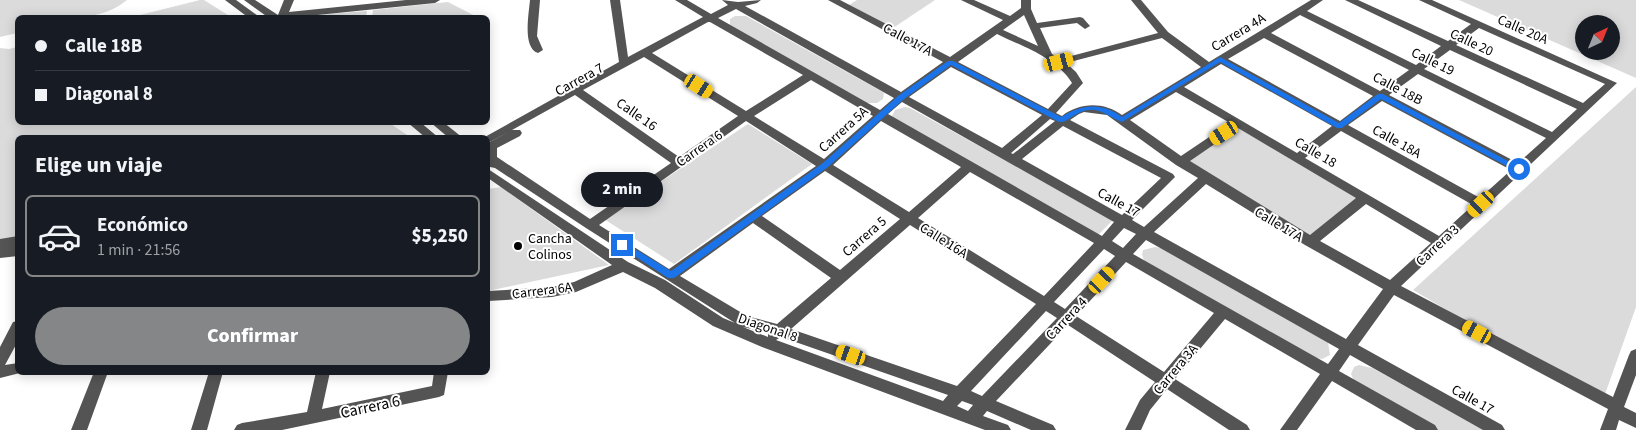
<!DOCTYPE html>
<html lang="es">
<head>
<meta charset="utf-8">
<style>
  :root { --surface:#171b24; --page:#20242c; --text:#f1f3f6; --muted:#9ea1a6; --line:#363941; --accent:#858687 }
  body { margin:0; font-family:"Source Sans 3",sans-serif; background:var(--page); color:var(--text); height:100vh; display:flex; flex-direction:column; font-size:19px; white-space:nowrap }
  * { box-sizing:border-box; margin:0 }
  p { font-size:16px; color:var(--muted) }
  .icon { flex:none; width:28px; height:28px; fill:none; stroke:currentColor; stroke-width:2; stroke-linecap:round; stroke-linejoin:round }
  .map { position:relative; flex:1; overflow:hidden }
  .drawer { position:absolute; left:15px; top:135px; width:475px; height:240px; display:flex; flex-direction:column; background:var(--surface); border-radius:8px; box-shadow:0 2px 12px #0003 }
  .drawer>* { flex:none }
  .guide { position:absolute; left:15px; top:15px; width:475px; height:110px; border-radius:8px; box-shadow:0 2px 12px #0003; display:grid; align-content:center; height:110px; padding:0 20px; background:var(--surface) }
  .needle { width:32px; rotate:43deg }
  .buttons { position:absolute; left:1575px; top:15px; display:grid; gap:10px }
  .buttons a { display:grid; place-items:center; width:45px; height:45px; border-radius:50%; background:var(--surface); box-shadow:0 2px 12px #0003; font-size:25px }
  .end { position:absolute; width:22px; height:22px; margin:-11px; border:6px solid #1a73e8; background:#fff; box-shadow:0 0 0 2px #fff }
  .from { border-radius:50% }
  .bubble { position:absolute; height:35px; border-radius:18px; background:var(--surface); box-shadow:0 2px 12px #0003; font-size:16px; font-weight:800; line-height:35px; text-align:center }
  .car { position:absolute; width:15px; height:30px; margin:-15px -8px; border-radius:6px; box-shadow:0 0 4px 1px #0007; background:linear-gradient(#f5c518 24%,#345 0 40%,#f5c518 0 76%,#345 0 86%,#f5c518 0) }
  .guide b { display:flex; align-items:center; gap:18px; height:48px; font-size:19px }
  .guide b+b { border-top:1px solid var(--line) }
  .guide i { width:12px; height:12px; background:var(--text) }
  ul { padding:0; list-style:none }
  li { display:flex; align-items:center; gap:15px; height:82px; margin:0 10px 8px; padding:0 10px; border:2px solid transparent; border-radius:8px }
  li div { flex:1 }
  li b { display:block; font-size:19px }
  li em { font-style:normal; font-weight:800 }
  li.current { border-color:var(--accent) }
  li>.icon { width:45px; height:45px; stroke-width:1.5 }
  h2 { padding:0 20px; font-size:22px; line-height:60px }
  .button { display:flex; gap:10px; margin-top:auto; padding:10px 20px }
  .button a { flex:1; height:58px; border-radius:30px; background:var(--accent); color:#fff; font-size:20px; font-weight:800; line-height:58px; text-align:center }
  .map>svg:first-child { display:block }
  .green { fill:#dbdbdb; fill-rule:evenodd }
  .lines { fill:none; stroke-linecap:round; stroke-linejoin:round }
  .minor { fill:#545454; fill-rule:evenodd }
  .route { fill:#1a73e8 }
  .poi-dot { fill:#000; stroke:#fff; stroke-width:2 }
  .labels { text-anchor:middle; stroke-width:4; stroke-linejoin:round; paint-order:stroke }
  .street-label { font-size:14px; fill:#000; stroke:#fff }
  .poi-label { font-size:14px; fill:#000; stroke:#fff; text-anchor:start }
  .near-street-label { font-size:16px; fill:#000; stroke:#fff }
</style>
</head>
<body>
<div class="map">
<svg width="1636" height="430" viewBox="0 0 1636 430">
  <rect width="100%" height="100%" fill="#fff"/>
  <path class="green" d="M0 0H127C98 24 53 18 18 18L17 33 0 37Z
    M200 0H204L231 17H132Z
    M857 0H935L893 28 849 5Z
    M1459 0H1636V78ZM1584 24H1611V51H1584Z
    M448 2 477 17H372L373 10Z
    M367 11 366 17H291Z
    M735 16H746L881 91 884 93 883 99 877 103H866L730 25V19Z
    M17 47 18 122H388L410 137 18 138 17 239 0 241V48L9 49Z
    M1636 87V307L1604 397 1516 351 1413 290Z
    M905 107 910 108 1113 220 1098 235 893 120 892 116 895 110Z
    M748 124 812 164 674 264 604 219Z
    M1238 126 1361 197 1311 239 1187 161Z
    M501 187 609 265 488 291V189Z
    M1155 247 1161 248 1328 342 1330 355 1322 359 1317 358 1144 261 1142 254 1143 250Z
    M1359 365 1372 368 1485 430H1435L1355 383 1351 374 1354 367Z"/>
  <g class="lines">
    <path class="minor" d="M225 0H236L261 18H249Z
      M244 0H255L278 15 284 0H294L289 12 406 0H440L435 3 288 18H269Z
      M530 0H540L537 36 543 50 538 53C522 48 529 13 530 0Z
      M610 0H620L628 57 703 17 675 0H687L711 14 728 5 722 0 738 2 761 0 757 3 745 6 901 92 943 62 828 0H840L950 57 1003 20 961 0H974L1010 16 1021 8V0H1031V9L1037 23 1080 17 1083 18 1090 26 1085 29 1077 23 1040 28 1052 54 1060 59 1158 33 1131 0H1141L1168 32 1209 62 1311 0H1323L1307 11 1416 65 1441 46 1345 0H1358L1448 41 1471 24 1419 0H1432L1617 83 1401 286 1613 397 1629 355 1631 351 1636 349V375L1624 407 1636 413V428L1619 420 1616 430H1600L1608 409 1394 295 1358 345 1502 425 1505 430H1483L1350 355 1339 371 1435 425 1438 430H1416L1332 381 1297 430H1280L1320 374 1225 319 1175 379 1247 425 1250 430H1229L1167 389 1150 410 1141 430H1125L1140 400 1155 382 1068 325 996 401 1053 425 1056 430H1031L987 411 983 416 1008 425 1011 430H985L762 347 713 326 655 288 623 272 576 292 552 297 488 301V291L552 287 574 282 612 265 488 178V169L628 262 665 280 723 318 735 323 586 228 495 168 490 167 488 163V143L512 130H520L522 133 520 136 497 148V157L590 219 671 163 575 95 492 141 488 142V138H483L619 62ZM736 9 894 98 880 110 718 18ZM1024 15 1038 46 1003 30ZM1300 15 1409 70 1380 91 1271 33ZM708 22H710L803 75 746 111 652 53ZM1479 28 1605 84 1583 103 1456 45ZM997 34C1023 47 1056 57 1072 83L1048 109 958 62ZM1162 38 1201 67 1122 115C1104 102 1080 102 1062 116L1056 113 1083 83 1076 72 1066 63ZM1264 38 1373 96 1340 121 1228 59ZM1450 50 1577 109 1552 132 1424 69ZM644 57 738 116 679 157 583 90ZM1221 64 1332 126 1297 153 1184 87ZM951 67 1042 115 1002 148 909 97ZM1418 74 1546 138 1518 163 1389 95ZM811 80 873 116 824 159 754 116ZM1176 92 1230 123 1181 156 1130 120ZM1382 101 1511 170 1480 198 1348 125ZM902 102 1114 222 1102 236 888 114ZM1084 112 1107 115 1176 165 1198 178 1144 227 1132 220 1175 177 1173 174 1070 120 1079 114ZM1050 119 1055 121 1013 154 1011 153ZM746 121 816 166 669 269 599 225ZM881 121 961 167 909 212 833 165ZM1063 126 1161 178 1122 215 1022 159ZM1238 128 1356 198 1310 235 1190 161ZM1341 131 1473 205 1439 236 1305 158ZM825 171 900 219 840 270 762 216ZM970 172 1094 243 1044 296 918 218ZM1206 184 1305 245 1383 289 1346 339 1154 232ZM1366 204 1431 243 1390 280 1320 241ZM753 223 831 278 777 324 747 316 680 276ZM910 225 1036 304 957 386 791 329ZM1124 228 1136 234 1123 248 1112 241ZM1146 240 1339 349 1328 364 1133 254ZM1104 249 1115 256 1065 309 1054 302ZM1126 262 1214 313 1164 372 1076 316ZM1046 311 1057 318 982 396 971 391ZM743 327 768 333V337ZM781 337 948 395 943 401 776 340ZM962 401 973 405 968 411 957 406Z
      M407 122H420L439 138H426Z
      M430 122H443L463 138H449Z
      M18 236V246L11 247 18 246V256L0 258V239Z
      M18 321V341L5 365 18 363V372H24L0 378V347L13 322Z
      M94 372H108L87 430H71Z
      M209 372H223L207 430H191Z
      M316 372H330L322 409 432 386 434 372H448L444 395 439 397 282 430H234L237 425 242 423 307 412Z"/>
  </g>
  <path class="route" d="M1220 57 1339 123 1378 94H1383L1523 169 1516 171 1381 99 1342 128H1337L1220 62 1122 122C1106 116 1096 103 1077 114 1070 117 1066 123 1059 122L951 65 904 99 828 167 674 278H668L618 245 619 243H625L671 271 823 163 898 96 948 61H953L1061 117C1082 104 1102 102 1122 117Z"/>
  <circle class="poi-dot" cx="518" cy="246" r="5"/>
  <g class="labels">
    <g class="street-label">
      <text transform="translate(1523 29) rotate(24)" y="5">Calle 20A</text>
      <text transform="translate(1238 32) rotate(-31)" y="5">Carrera 4A</text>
      <text transform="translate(908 39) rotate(28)" y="5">Calle 17A</text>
      <text transform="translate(1472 42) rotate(25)" y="5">Calle 20</text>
      <text transform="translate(1433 61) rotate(26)" y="5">Calle 19</text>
      <text transform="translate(579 79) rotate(-29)" y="5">Carrera 7</text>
      <text transform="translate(1398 88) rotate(28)" y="5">Calle 18B</text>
      <text transform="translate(637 114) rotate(35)" y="5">Calle 16</text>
      <text transform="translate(843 129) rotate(-42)" y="5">Carrera 5A</text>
      <text transform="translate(1397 141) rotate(29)" y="5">Calle 18A</text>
      <text transform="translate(699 148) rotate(-35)" y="5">Carrera 6</text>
      <text transform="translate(1316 152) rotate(30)" y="5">Calle 18</text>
      <text transform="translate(1119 202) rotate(29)" y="5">Calle 17</text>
      <text transform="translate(1279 224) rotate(31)" y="5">Calle 17A</text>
      <text transform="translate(864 236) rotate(-41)" y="5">Carrera 5</text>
      <text transform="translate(944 240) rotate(32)" y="5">Calle 16A</text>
      <text transform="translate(1437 245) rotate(-43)" y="5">Carrera 3</text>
      <text transform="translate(542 290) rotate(-7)" y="5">Carrera 6A</text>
      <text transform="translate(1066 318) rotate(-47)" y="5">Carrera 4</text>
      <text transform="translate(768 327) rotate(19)" y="5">Diagonal 8</text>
      <text transform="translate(1175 369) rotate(-50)" y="5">Carrera 3A</text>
      <text transform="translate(1473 399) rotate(29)" y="5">Calle 17</text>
    </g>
    <g class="poi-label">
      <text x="528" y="243">Cancha<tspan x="528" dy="16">Colinos</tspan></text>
    </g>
    <g class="near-street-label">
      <text transform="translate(370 406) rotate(-12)" y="6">Carrera 6</text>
    </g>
  </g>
</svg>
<div class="buttons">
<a><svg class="needle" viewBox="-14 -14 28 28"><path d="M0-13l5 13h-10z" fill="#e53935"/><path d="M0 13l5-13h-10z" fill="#9ea1a6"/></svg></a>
</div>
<i class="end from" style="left:1519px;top:169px"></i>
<i class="end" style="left:622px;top:245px"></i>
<div class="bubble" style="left:581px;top:172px;width:82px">2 min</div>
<i class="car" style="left:1059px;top:62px;rotate:75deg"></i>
<i class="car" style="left:699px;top:86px;rotate:122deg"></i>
<i class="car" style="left:1224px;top:133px;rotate:237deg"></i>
<i class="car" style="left:1481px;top:204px;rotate:227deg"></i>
<i class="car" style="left:1102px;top:280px;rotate:43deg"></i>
<i class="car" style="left:1477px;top:332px;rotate:298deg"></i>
<i class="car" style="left:851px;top:355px;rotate:289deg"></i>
<div class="guide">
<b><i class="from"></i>Calle 18B</b>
<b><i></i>Diagonal 8</b>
</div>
<section class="drawer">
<h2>Elige un viaje</h2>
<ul>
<li class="current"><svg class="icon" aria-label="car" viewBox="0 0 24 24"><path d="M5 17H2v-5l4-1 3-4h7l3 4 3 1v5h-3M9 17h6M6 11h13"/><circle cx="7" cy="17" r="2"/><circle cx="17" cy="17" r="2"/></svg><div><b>Económico</b><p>1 min · 21:56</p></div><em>$5,250</em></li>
</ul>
<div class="button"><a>Confirmar</a></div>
</section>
</div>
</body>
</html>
